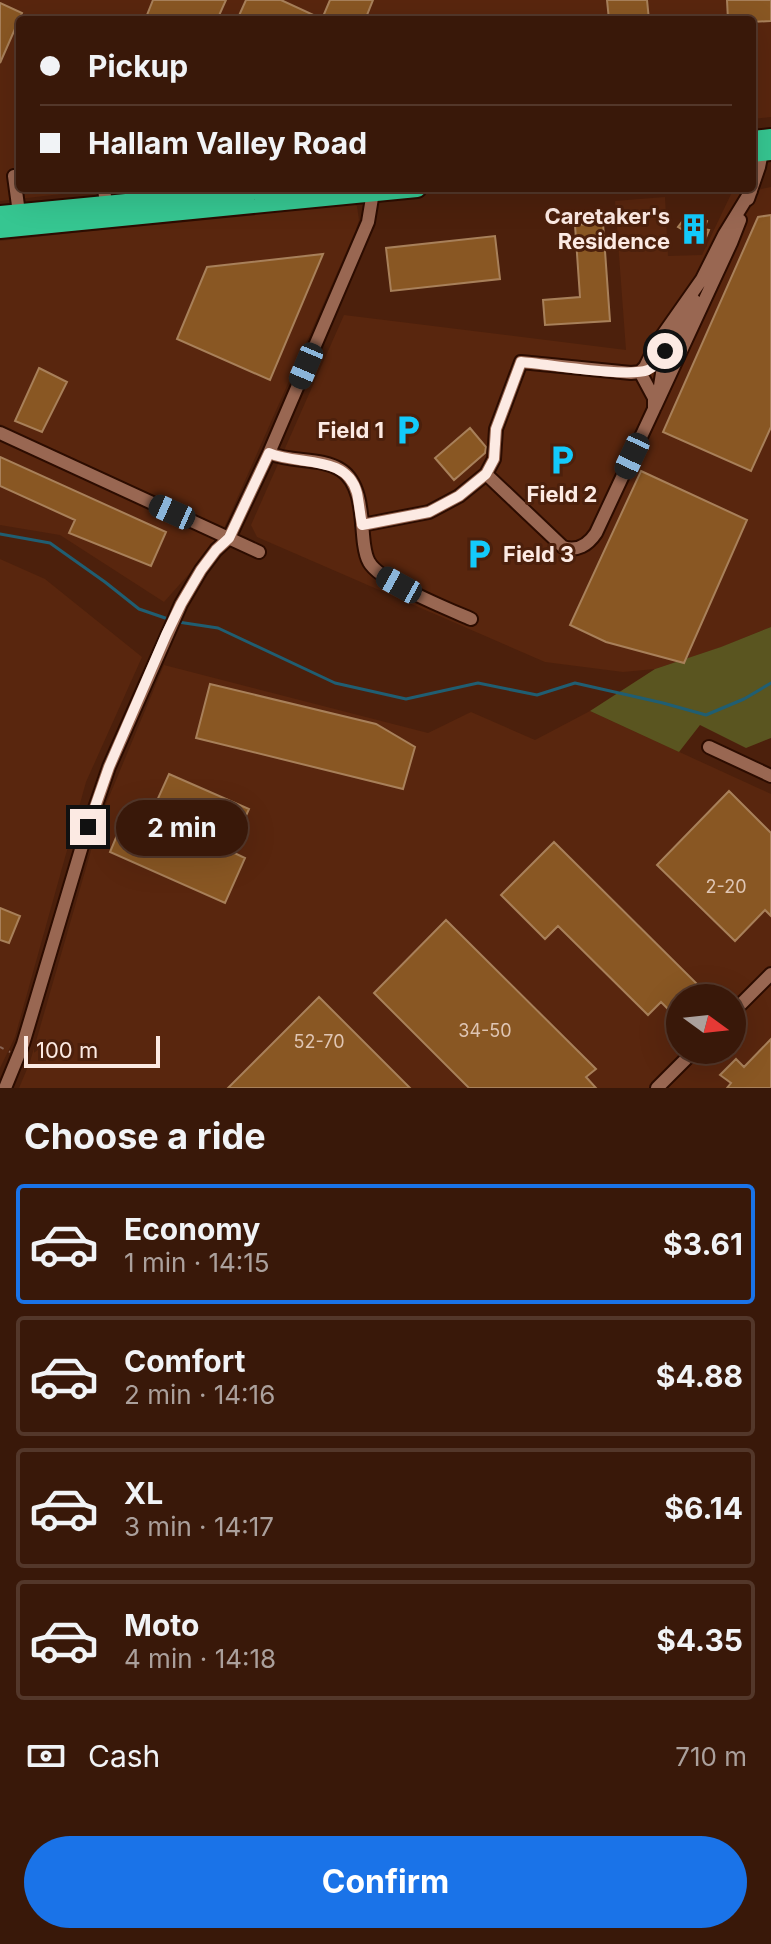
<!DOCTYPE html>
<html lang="en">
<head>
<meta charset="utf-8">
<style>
  :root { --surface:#391809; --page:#442517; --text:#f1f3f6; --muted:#aba09c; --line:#53372a; --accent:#1a73e8 }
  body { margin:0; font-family:Inter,sans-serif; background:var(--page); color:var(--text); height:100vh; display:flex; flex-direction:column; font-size:30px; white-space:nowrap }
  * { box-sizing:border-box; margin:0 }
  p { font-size:26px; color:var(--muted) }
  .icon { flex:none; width:44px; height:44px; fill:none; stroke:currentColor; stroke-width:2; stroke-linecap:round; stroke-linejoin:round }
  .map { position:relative; height:1088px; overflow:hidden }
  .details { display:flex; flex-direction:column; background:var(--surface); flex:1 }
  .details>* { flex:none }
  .hud { position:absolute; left:16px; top:16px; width:740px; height:176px; border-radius:8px; box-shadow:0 8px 32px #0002,0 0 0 2px var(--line); display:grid; align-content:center; height:176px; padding:0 24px; background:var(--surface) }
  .needle { width:52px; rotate:105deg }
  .buttons { position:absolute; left:666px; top:984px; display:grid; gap:16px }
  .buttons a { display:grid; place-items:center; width:80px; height:80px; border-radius:50%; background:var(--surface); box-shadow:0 8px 32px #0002,0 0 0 2px var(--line); font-size:40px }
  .scale { position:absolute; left:24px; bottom:20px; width:136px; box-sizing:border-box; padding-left:8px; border:4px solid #fceae3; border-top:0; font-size:22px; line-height:28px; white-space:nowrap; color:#fceae3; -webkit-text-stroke:6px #4c200c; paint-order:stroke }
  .end { position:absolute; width:36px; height:36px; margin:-18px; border:10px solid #fceae3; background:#111; box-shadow:0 0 0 4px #111 }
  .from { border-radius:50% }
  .bubble { position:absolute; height:56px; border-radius:28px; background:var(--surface); box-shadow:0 8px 32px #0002,0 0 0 2px var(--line); font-size:26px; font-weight:700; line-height:56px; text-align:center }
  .car { position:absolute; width:24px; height:48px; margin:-24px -12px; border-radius:10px; box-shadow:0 0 6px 2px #0007; background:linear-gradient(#222 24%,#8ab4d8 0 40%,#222 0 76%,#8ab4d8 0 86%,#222 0) }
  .hud b { display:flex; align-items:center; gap:28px; height:76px; font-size:30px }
  .hud b+b { border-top:2px solid var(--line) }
  .hud i { width:20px; height:20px; background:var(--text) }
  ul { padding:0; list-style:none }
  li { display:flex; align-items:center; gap:24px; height:120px; margin:0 16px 12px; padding:0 8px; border:4px solid var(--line); border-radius:8px }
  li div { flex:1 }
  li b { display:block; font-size:30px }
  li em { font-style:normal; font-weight:700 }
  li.active { border-color:var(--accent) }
  li>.icon { width:72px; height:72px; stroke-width:1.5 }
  h2 { padding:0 24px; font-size:36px; line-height:96px }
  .pay { display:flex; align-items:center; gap:20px; height:88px; padding:0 24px; font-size:30px }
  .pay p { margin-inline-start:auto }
  .button { display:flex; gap:16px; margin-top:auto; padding:16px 24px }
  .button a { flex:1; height:92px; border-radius:48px; background:var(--accent); color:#fff; font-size:32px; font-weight:700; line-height:92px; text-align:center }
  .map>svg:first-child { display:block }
  .built { fill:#59260e; fill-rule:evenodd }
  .green { fill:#5a5520 }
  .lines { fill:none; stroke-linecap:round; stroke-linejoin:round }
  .stream { stroke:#205e72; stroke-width:3 }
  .building { fill:#895723; stroke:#a8805a; stroke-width:2 }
  .minor-casing { stroke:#2c0c00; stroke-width:16 }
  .highway-casing { stroke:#2c0c00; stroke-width:22 }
  .path { stroke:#876454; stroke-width:2; stroke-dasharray:4 6; stroke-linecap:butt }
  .minor { stroke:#996752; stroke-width:12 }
  .highway { stroke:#36c691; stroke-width:18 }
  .route { stroke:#fceae3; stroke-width:10 }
  .labels { text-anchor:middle; stroke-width:6; stroke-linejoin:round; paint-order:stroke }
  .number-label { font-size:18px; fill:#dfc5b3 }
  .poi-label { font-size:22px; font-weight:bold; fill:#fceae3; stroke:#4c200c; text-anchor:end }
</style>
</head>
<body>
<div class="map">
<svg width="771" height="1088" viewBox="0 0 771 1088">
  <rect width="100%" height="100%" fill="#4c200c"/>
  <path class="built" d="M0 0H771V117L752 119V20H20V188H115L0 201Z
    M771 187V627L722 647 655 669 623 672 545 662 257 537 251 525 344 315 626 350 615 201 665 197 668 256 702 255 733 190 751 191Z
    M349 202 357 206 359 220 355 232 224 528 0 424V241Z
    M0 439 220 539 164 602 60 535 0 525Z
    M0 559 45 579 142 657 86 782 15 1037 0 1068Z
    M164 665 428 733 471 712 535 740 590 711 771 794V1088H19L30 1062 101 816ZM680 998H732V1050H680Z"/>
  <path class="green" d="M771 627V738L746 748 700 725 679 752 590 711 655 669 721 647Z"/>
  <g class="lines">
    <path class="stream" d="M0 534 50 543 105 582 139 609 171 620
      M178 622 218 628 335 683 406 699 478 683 537 695 575 683 663 703 706 715 744 699 771 683"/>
  </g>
  <path class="building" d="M153 0H226L217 20H145Z
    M246 0H281L322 19 330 0H373L365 20H237Z
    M607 0H647L649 20H609Z
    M727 0H771V21L752 22V20H728Z
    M0 3 22 13 0 63Z
    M771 215V427L751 471 663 432 758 217Z
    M685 218 696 226 699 218 707 221 704 229 709 230 705 240 690 234 678 227Z
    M603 223 610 321 545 325 543 300 580 297 575 225Z
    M495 236 500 279 391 291 386 248Z
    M323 254 270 380 177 339 207 267Z
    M39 368 67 382 42 432 15 421Z
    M470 428 486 447 485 453 454 480 435 458Z
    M0 457 166 532 151 566 69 533 75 520 0 486Z
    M641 471 747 520 684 663 606 642 570 625Z
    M210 684 376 724 415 747 403 789 196 738Z
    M169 774 249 809 230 851 245 858 225 903 110 852 130 804 151 814Z
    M729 791 771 833V916L765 910 735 941 657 865Z
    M554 842 700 987 689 998H680V1007L673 1014 661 1002 648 1015 558 926 545 939 501 895Z
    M0 908 20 916 9 943 0 940Z
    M446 920 596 1069 586 1077 596 1088H469L374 993Z
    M319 997 410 1088H228Z
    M771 1039V1088H727L731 1083 720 1075 736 1059 744 1067Z"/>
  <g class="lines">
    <defs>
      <path id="minor" d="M14 176 19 213
        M104 188 106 205
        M748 199 759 167 762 152
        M660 386 664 361 694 300
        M655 407 731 243 740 220
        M0 433 259 552
        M269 453C292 463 321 457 341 470 363 484 361 522 364 544 365 551 366 557 369 562 380 582 448 609 471 619
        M486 474 563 547C577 552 588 545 596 533L654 409V398L640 372
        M362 525 429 512 459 496 486 474 494 459 496 429 521 362 631 373 640 372 645 367 657 343 702 279 724 235 751 191
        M709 747 771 776
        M732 1013 771 974
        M5 1088 23 1044 82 846 109 767 181 604 201 570 216 550 229 538 269 453 368 222 373 192
        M657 1088 695 1050"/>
      <path id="highway" d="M752 140 771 138
        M752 153 771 151
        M0 215 284 188
        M0 229 417 188"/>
    </defs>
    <use href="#minor" class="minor-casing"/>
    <use href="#highway" class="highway-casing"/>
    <path class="path" d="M0 1047 10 1052"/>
    <use href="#minor" class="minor"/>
    <use href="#highway" class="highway"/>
  </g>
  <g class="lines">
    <path class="route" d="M88 827 109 767 166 635 181 604 201 570 216 550 229 538 269 453C298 466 347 454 357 493 359 503 360 514 362 525L429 512 459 496 486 474 494 459 496 429 521 362C547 364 627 378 648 370 657 366 660 358 665 351"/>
  </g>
  <defs>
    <symbol id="building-bare" viewBox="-9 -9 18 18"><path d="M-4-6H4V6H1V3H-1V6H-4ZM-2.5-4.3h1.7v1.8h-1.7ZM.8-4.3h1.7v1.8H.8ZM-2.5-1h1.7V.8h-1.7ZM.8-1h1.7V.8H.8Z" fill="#13cafb" stroke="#4c200c" stroke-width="2.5" paint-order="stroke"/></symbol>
    <symbol id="parking-bare" viewBox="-9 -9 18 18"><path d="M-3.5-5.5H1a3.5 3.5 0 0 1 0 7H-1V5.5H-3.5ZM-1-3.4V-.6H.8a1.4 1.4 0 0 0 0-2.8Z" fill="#13cafb" stroke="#4c200c" stroke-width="2.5" paint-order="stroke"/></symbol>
  </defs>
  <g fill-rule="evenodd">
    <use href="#building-bare" x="672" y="207" width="44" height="44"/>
    <use href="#parking-bare" x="386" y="408" width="44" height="44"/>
    <use href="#parking-bare" x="540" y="438" width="44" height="44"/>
    <use href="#parking-bare" x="457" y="532" width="44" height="44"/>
  </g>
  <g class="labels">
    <g class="number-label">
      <text x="726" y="893">2-20</text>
      <text x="485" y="1037">34-50</text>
      <text x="319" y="1048">52-70</text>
    </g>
    <g class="poi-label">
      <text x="670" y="224">Caretaker's<tspan x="670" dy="25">Residence</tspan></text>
      <text x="384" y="438">Field 1</text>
      <text x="562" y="502" text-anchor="middle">Field 2</text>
      <text x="503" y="562" text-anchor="start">Field 3</text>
    </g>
  </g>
</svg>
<div class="buttons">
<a><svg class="needle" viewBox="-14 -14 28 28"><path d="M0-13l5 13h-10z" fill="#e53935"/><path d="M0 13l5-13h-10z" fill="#aba09c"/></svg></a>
</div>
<div class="scale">100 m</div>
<i class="end from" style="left:665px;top:351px"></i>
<i class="end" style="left:88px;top:827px"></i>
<div class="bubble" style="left:116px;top:800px;width:132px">2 min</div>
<i class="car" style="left:306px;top:366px;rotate:203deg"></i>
<i class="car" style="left:632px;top:456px;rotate:205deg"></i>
<i class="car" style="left:172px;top:512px;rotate:294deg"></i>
<i class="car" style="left:399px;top:585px;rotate:299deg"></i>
<div class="hud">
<b><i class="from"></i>Pickup</b>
<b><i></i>Hallam Valley Road</b>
</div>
</div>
<section class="details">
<h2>Choose a ride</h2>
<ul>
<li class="active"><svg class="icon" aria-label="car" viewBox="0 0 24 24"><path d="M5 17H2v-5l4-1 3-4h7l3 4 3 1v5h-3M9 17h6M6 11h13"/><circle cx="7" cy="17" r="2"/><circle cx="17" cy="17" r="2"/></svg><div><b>Economy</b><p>1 min · 14:15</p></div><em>$3.61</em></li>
<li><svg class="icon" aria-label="car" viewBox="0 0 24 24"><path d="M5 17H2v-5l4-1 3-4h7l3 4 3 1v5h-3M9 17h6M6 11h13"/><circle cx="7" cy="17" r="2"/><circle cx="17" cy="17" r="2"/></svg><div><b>Comfort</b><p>2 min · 14:16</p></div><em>$4.88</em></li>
<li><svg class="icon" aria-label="car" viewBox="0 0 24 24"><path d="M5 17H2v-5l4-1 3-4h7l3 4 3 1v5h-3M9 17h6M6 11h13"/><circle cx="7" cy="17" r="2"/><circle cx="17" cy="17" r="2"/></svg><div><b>XL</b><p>3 min · 14:17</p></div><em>$6.14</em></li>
<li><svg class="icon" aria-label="car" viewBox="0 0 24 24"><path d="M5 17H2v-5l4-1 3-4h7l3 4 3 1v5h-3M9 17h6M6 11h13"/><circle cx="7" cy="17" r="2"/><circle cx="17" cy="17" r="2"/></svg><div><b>Moto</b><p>4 min · 14:18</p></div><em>$4.35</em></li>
</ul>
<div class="pay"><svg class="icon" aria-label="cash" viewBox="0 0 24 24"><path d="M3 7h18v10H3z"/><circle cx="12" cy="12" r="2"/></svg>Cash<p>710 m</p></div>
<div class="button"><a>Confirm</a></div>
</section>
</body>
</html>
